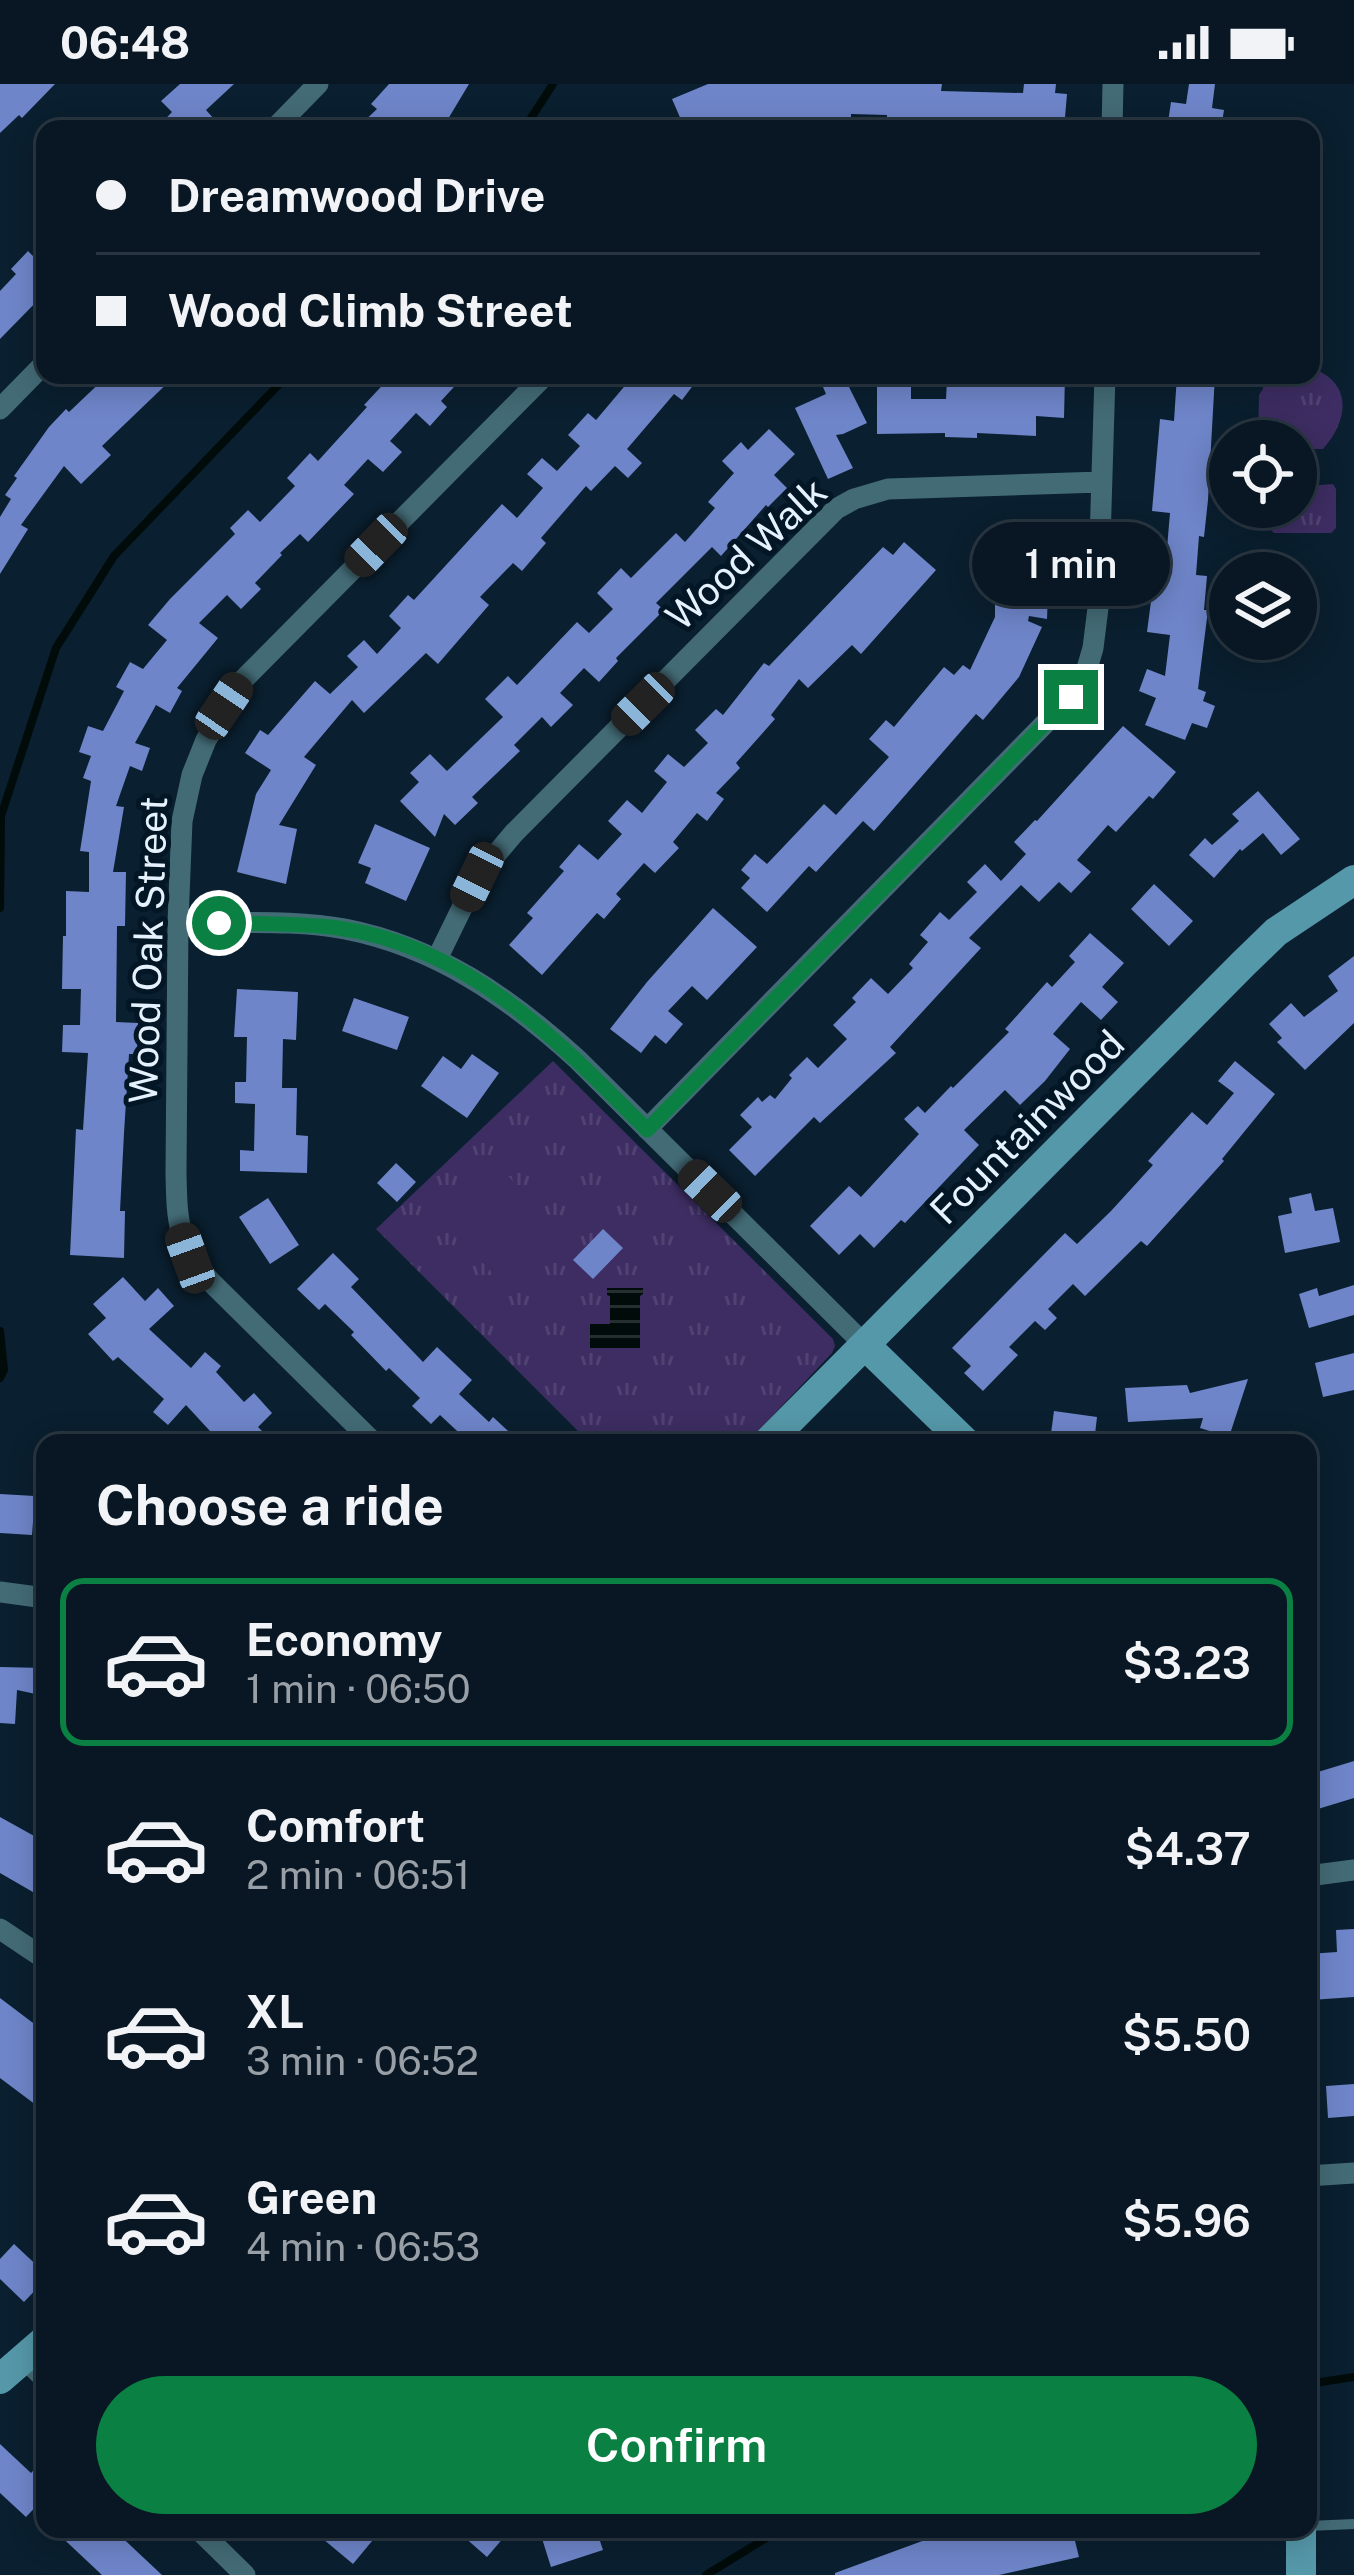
<!DOCTYPE html>
<html lang="en">
<head>
<meta charset="utf-8">
<style>
  :root { --surface:#081723; --page:#11202b; --text:#f1f3f6; --muted:#989fa6; --line:#293641; --accent:#0b8043 }
  body { margin:0; font-family:"Public Sans",sans-serif; background:var(--page); color:var(--text); height:100vh; display:flex; flex-direction:column; font-size:45px; white-space:nowrap }
  * { box-sizing:border-box; margin:0 }
  p { font-size:39px; color:var(--muted) }
  .icon { flex:none; width:66px; height:66px; fill:none; stroke:currentColor; stroke-width:2; stroke-linecap:round; stroke-linejoin:round }
  .map { position:relative; flex:1; overflow:hidden }
  .drawer { position:absolute; left:36px; top:1350px; width:1281px; height:1104px; display:flex; flex-direction:column; background:var(--surface); border-radius:24px; box-shadow:0 6px 30px #0003,0 0 0 3px var(--line) }
  .drawer>* { flex:none }
  .top-card { position:absolute; left:36px; top:36px; width:1284px; height:264px; border-radius:24px; box-shadow:0 6px 30px #0003,0 0 0 3px var(--line); display:grid; align-content:center; height:264px; padding:0 60px; background:var(--surface) }
  .controls { position:absolute; left:1209px; top:336px; display:grid; gap:24px }
  .controls a { display:grid; place-items:center; width:108px; height:108px; border-radius:50%; background:var(--surface); box-shadow:0 6px 30px #0003,0 0 0 3px var(--line); font-size:60px }
  .end { position:absolute; width:54px; height:54px; margin:-27px; border:15px solid #0b8043; background:#fff; box-shadow:0 0 0 6px #fff }
  .from { border-radius:50% }
  .bubble { position:absolute; height:84px; border-radius:42px; background:var(--surface); box-shadow:0 6px 30px #0003,0 0 0 3px var(--line); font-size:39px; font-weight:600; line-height:84px; text-align:center }
  .car { position:absolute; width:36px; height:72px; margin:-36px -18px; border-radius:15px; box-shadow:0 0 9px 3px #0007; background:linear-gradient(#222 24%,#8ab4d8 0 40%,#222 0 76%,#8ab4d8 0 86%,#222 0) }
  .top-card b { display:flex; align-items:center; gap:42px; height:114px; font-size:45px }
  .top-card b+b { border-top:3px solid var(--line) }
  .top-card i { width:30px; height:30px; background:var(--text) }
  ul { padding:0; list-style:none }
  li { display:flex; align-items:center; gap:36px; height:168px; margin:0 24px 18px; padding:0 36px; border:6px solid transparent; border-radius:24px }
  li div { flex:1 }
  li b { display:block; font-size:45px }
  li em { font-style:normal; font-weight:600 }
  li.on { border-color:var(--accent) }
  li>.icon { width:108px; height:108px; stroke-width:1.5 }
  h2 { padding:0 60px; font-size:54px; line-height:144px }
  .button { display:flex; gap:24px; margin-top:auto; padding:24px 60px }
  .button a { flex:1; height:138px; border-radius:72px; background:var(--accent); color:#fff; font-size:48px; font-weight:600; line-height:138px; text-align:center }
  .status { display:flex; justify-content:space-between; align-items:center; height:84px; padding:0 60px; background:var(--surface); direction:ltr }
  .status svg { height:33px; fill:currentColor }
  .map>svg:first-child { display:block }
  .grass { fill:url(#grass-tufts) }
  .pitch { fill:#3d2d62 }
  .water { fill:url(#water-rules) }
  .lines { fill:none; stroke-linecap:round; stroke-linejoin:round }
  .stream { stroke:#010b0a; stroke-width:8 }
  .building { fill:#6e85c9 }
  .lane { stroke:#436b76; stroke-width:10 }
  .street { stroke:#436b76; stroke-width:21 }
  .secondary { stroke:#5598a9; stroke-width:30 }
  .route { stroke:#0b8043; stroke-width:15 }
  .labels { text-anchor:middle; stroke-width:10; stroke-linejoin:round; paint-order:stroke }
  .street-label { font-size:39px; fill:#e5f2fd; stroke:#031625 }
</style>
</head>
<body>
<div class="status"><b>06:48</b><svg viewBox="0 0 49 12"><path d="M0 12V9h3v3zM5 12V6h3v6zM10 12V3h3v9zM15 12V0h3v12zM26 1h20v11H26zM47 4h2v5h-2z"/></svg></div>
<div class="map">
<svg width="1354" height="2491" viewBox="0 0 1354 2491">
  <defs>
    <pattern id="grass-tufts" width="24" height="20" patternUnits="userSpaceOnUse" patternTransform="scale(3)"><rect width="24" height="20" fill="#3d2d62"/><path d="M3 7l-1-3M5 7V3M7 7l1-3M15 17l-1-3M17 17v-4M19 17l1-3" fill="none" stroke="#504272"/></pattern>
    <pattern id="water-rules" width="6" height="5" patternUnits="userSpaceOnUse" patternTransform="scale(3)"><rect width="6" height="5" fill="#010b0a"/><path d="M0 2.5h6" fill="none" stroke="#262f2f"/></pattern>
  </defs>
  <rect width="100%" height="100%" fill="#0a1f2f"/>
  <path class="grass" d="M1311 284C1353 298 1349 336 1323 365H1296V357H1258L1259 311 1263 305V291H1311Z
    M1333 400 1336 405V444L1331 449H1274L1270 445V423H1296V403Z
    M553 977 833 1255 835 1262 832 1269 747 1359H590L376 1145Z"/>
  <path class="pitch" d="M503 1087 530 1114 473 1171 446 1144Z
    M539 1122 566 1149 509 1206 482 1178Z"/>
  <path class="water" d="M607 1204H643V1210L640 1212V1264H590V1240H610V1212L607 1211Z"/>
  <g class="lines">
    <path class="stream" d="M524 45 553 0
      M0 824 1 732 56 564 114 472 288 291
      M0 1247 4 1286 0 1294
      M1308 2300 1354 2293
      M706 2491 781 2445"/>
  </g>
  <path class="building" d="M0 0H55L22 34 19 31 0 49Z
    M180 0H234L206 26 223 45H156L172 28 161 17Z
    M389 0H469L442 45H356L377 25 371 20Z
    M708 0H942L941 7 1023 9 1024 0H1056L1055 9 1067 10 1064 45 955 44V39L913 36 912 45H886L887 31 851 30V45H822V40H752L741 45H685L672 15Z
    M1189 0H1215L1212 24 1224 26 1221 45H1167L1171 18 1186 20Z
    M28 167 45 184V209L0 255V207L16 190 11 185Z
    M108 291H176L102 362 111 371 81 400 64 382 21 441 28 445 0 490V433L11 415 5 411 17 394 14 392 49 343 66 325 69 328Z
    M392 291H465L441 317 447 323 430 342 416 329 390 357 402 368 383 388 368 375 344 401 354 410 308 458 300 450 280 469 282 471 255 499 261 505 241 525 227 511 199 539 218 554 177 604 182 607 170 629 156 621 135 659 150 664 142 687 130 682 116 722 124 723 113 788H126L125 842H117L116 938 138 939 137 970H129L124 1049 120 1127H125L124 1174 70 1171 76 1045 83 1046 88 969 62 968 63 941H80L81 905H62L63 852H66V807L89 808V768L80 767 91 697 83 694 91 672 79 668 88 642 103 647 124 607 116 603 130 578 143 585 167 556 148 541 170 515 235 450 230 444 248 426 260 438 295 402 287 394 310 369 318 377 367 323 364 321Z
    M634 291H701L682 316 674 310 627 365 642 379 628 394 615 382 591 407 586 402 541 454 546 459 522 487 513 479 480 513 489 521 438 580 426 569 364 629 352 616 304 673 316 681 279 741 297 745 286 800 237 788 256 710 271 686 245 669 260 646 268 651 315 597 330 610 358 583 347 572 364 556 377 570 401 544 389 532 408 511 414 516 502 420 517 434 543 404 527 390 542 374 557 387 580 362 568 351 588 329 596 336Z
    M1011 291H1065L1064 334 1036 332V352L977 349V354L945 353V349L877 350V292H911V315H946L947 296 1011 298Z
    M1177 291H1215L1208 416 1204 453 1199 452 1196 491 1207 492 1204 526H1208L1198 605 1206 608 1203 617 1215 622 1207 644 1192 639 1185 656 1145 641 1156 614 1139 607 1147 585 1165 592 1170 551 1147 548 1158 463 1167 464 1170 429 1152 427 1160 335 1174 337Z
    M844 293 867 339 843 350 836 351 853 384 828 395 795 324 826 310 823 303Z
    M769 345 795 370 774 391 787 404 768 423 766 421 721 472 712 463 656 519 664 526 616 574 618 577 599 598 584 584 560 609 573 621 551 643 542 633 514 661 520 667 472 713 478 719 455 741 444 730 435 753 400 717 419 698 410 689 430 670 447 687 503 633 485 615 508 592 517 601 577 538 589 549 613 525 597 509 621 484 631 494 676 449 685 458 715 424 708 418 734 389 722 377 741 358 748 366Z
    M994 455 1034 456 1033 483H1049L1047 535 1029 532 1028 537 1042 543 1019 593 983 636 976 630 874 747 863 737 816 788 809 782 767 828 741 804 750 794 741 786 755 770 767 780 824 720 836 731 889 673 869 655 886 636 894 643 944 583 954 591 963 581 970 586 995 533V501H984L985 471H994Z
    M904 458 936 486 861 570 852 561 808 604 799 595 771 631 775 635 736 679 740 684 716 709 724 715 707 737 697 729 673 758 679 764 655 789 644 779 616 810 621 815 604 835 597 829 542 891 509 861 533 834 527 829 564 787 559 783 579 760 598 776 622 750 608 737 627 716 642 729 667 698 654 687 668 670 684 683 708 659 695 646 716 625 723 631 764 579 769 582 883 463 893 471Z
    M1123 642 1176 688 1153 715 1149 712 1116 748 1108 741 1077 776 1091 788 1071 809 1059 798 1039 818 1021 801 969 854 981 864 890 963 896 969 820 1039 814 1033 755 1092 729 1066 752 1043 740 1031 758 1013 762 1018 770 1011 775 1015 792 994 789 991 807 973 818 984 847 955 833 941 856 918 852 914 871 894 888 910 913 884 909 880 928 858 920 851 940 828 949 836 977 808 967 798 985 780 1001 797 1026 770 1014 758 1035 736 1037 737Z
    M1258 707 1300 755 1281 771 1263 749 1242 767 1240 765 1214 794 1189 771 1205 754 1212 761 1239 737 1232 730Z
    M375 740 430 764 406 817 365 799 371 784 358 779Z
    M1154 800 1193 837 1169 862 1131 825Z
    M713 824 757 863 707 916 692 902 668 927 683 940 666 960 655 951 641 969 610 945 647 898Z
    M1090 849 1124 879 1102 903 1118 918 1101 936 1081 918 1053 950 1070 965 1045 997 1020 1021 1005 1006 964 1046 979 1061 905 1139 901 1136 874 1164 860 1150 839 1171 810 1142 849 1102 861 1113 919 1050 904 1035 918 1022 925 1029 951 1002 953 1004 1009 948 1005 945 1047 898 1052 903 1075 878 1069 872Z
    M1354 872V939L1305 986 1277 958 1282 954 1269 940 1291 919 1304 933 1338 907 1328 892Z
    M237 905 298 908 296 956 283 955 282 1004H297L296 1051 308 1052 307 1089 240 1087V1066L254 1067 255 1020 235 1019V998H246L247 953H234Z
    M354 914 409 933 397 966 342 947Z
    M472 970 499 989 467 1034 421 1002 443 972 461 985Z
    M1235 977 1275 1010 1222 1075 1224 1077 1147 1162 1141 1157 1085 1212 1073 1200 1048 1225 1057 1234 1045 1246 1035 1237 1009 1263 1018 1271 983 1307 964 1289 971 1282 952 1264 1065 1149 1077 1160 1111 1127 1153 1081 1148 1077 1192 1028 1207 1041 1234 1009 1218 997Z
    M396 1079 416 1098 397 1118 377 1099Z
    M1311 1109 1315 1127 1333 1124 1340 1158 1285 1169 1278 1132 1292 1129 1289 1114Z
    M268 1114 299 1161 270 1180 239 1133Z
    M603 1145 623 1164 593 1195 573 1176Z
    M333 1169 359 1195 351 1203 423 1278 437 1263 472 1296 459 1310 489 1338 493 1333 521 1359H470L440 1331 431 1340 412 1322 420 1314 389 1284 386 1287 351 1251 354 1248 325 1220 319 1226 297 1205Z
    M123 1193 145 1217 158 1204 174 1222 149 1245 191 1284 205 1268 221 1282 216 1288 244 1318 254 1309 272 1329 258 1343 274 1359H221L186 1321 168 1341 153 1328 164 1315 118 1273 113 1277 88 1250 106 1234 93 1220Z
    M1354 1201V1231L1309 1244 1299 1210 1317 1204 1319 1212Z
    M1354 1269V1306L1323 1313 1315 1279Z
    M1248 1295 1229 1353 1200 1344 1203 1334 1128 1338 1125 1304 1187 1301 1190 1309Z
    M1054 1327 1097 1333 1094 1359 1050 1357Z
    M0 1410 35 1412 32 1451 0 1449Z
    M0 1583 45 1584V1612L17 1606 15 1640 0 1639Z
    M1354 1677V1714L1308 1728V1691Z
    M0 1733 45 1758V1815L0 1789Z
    M1354 1845V1913L1311 1916 1308 1870 1337 1868 1336 1846Z
    M0 1914 45 1948V2010L36 2021 0 1994Z
    M1354 2000V2032L1328 2034 1326 2002Z
    M14 2160 45 2189V2196L24 2218 0 2195V2175Z
    M0 2360 31 2389 45 2374V2413L26 2433 0 2409Z
    M53 2445H113L162 2491H102Z
    M311 2445H382L353 2480Z
    M455 2445H511L487 2473Z
    M539 2445H596L603 2466 551 2483Z
    M955 2445H1072L1079 2473 999 2491H835V2489Z"/>
  <g class="lines">
    <path class="lane" d="M1308 2442 1354 2440"/>
    <path class="street" d="M274 45 318 0
      M1112 45 1113 0
      M0 325 45 279
      M178 838C233 840 292 835 345 845 437 863 510 914 577 975L865 1261
      M437 875 477 793 514 749 836 425 854 415 888 405 1101 398
      M647 1045 1071 613 1086 588 1093 564 1098 524 1105 291
      M374 1359 210 1197C177 1159 177 1136 176 1089L178 838 182 737 192 691 206 656 241 598 545 291
      M0 1508 45 1514
      M1308 1792 1354 1786
      M0 1845 45 1875
      M1308 2092 1354 2089
      M25 2275 45 2295
      M198 2445 245 2491"/>
    <path class="secondary" d="M865 1261 966 1359
      M767 1359 1243 880 1276 848 1354 796
      M0 2295 45 2256
      M1301 2491V2445"/>
  </g>
  <g class="lines">
    <path class="route" d="M219 839C259 840 299 839 338 844 467 861 560 958 647 1046L1071 613"/>
  </g>
  <g class="labels">
    <g class="street-label">
      <text transform="translate(746 470) rotate(-43)" y="14">Wood Walk</text>
      <text transform="translate(148 866) rotate(-88)" y="14">Wood Oak Street</text>
      <text transform="translate(1027 1043) rotate(-45)" y="14">Fountainwood</text>
    </g>
  </g>
</svg>
<div class="controls">
<a><svg class="icon" aria-label="locate" viewBox="0 0 24 24"><circle cx="12" cy="12" r="6"/><path d="M12 2v4M12 18v4M2 12h4M18 12h4"/></svg></a>
<a><svg class="icon" aria-label="layers" viewBox="0 0 24 24"><path d="M12 4l9 5-9 5-9-5zM3 14l9 5 9-5"/></svg></a>
</div>
<i class="end from" style="left:219px;top:839px"></i>
<i class="end" style="left:1071px;top:613px"></i>
<div class="bubble" style="left:972px;top:438px;width:198px">1 min</div>
<i class="car" style="left:376px;top:461px;rotate:224deg"></i>
<i class="car" style="left:643px;top:620px;rotate:225deg"></i>
<i class="car" style="left:224px;top:622px;rotate:34deg"></i>
<i class="car" style="left:477px;top:793px;rotate:206deg"></i>
<i class="car" style="left:710px;top:1107px;rotate:314deg"></i>
<i class="car" style="left:190px;top:1174px;rotate:340deg"></i>
<div class="top-card">
<b><i class="from"></i>Dreamwood Drive</b>
<b><i></i>Wood Climb Street</b>
</div>
<section class="drawer">
<h2>Choose a ride</h2>
<ul>
<li class="on"><svg class="icon" aria-label="car" viewBox="0 0 24 24"><path d="M5 17H2v-5l4-1 3-4h7l3 4 3 1v5h-3M9 17h6M6 11h13"/><circle cx="7" cy="17" r="2"/><circle cx="17" cy="17" r="2"/></svg><div><b>Economy</b><p>1 min · 06:50</p></div><em>$3.23</em></li>
<li><svg class="icon" aria-label="car" viewBox="0 0 24 24"><path d="M5 17H2v-5l4-1 3-4h7l3 4 3 1v5h-3M9 17h6M6 11h13"/><circle cx="7" cy="17" r="2"/><circle cx="17" cy="17" r="2"/></svg><div><b>Comfort</b><p>2 min · 06:51</p></div><em>$4.37</em></li>
<li><svg class="icon" aria-label="car" viewBox="0 0 24 24"><path d="M5 17H2v-5l4-1 3-4h7l3 4 3 1v5h-3M9 17h6M6 11h13"/><circle cx="7" cy="17" r="2"/><circle cx="17" cy="17" r="2"/></svg><div><b>XL</b><p>3 min · 06:52</p></div><em>$5.50</em></li>
<li><svg class="icon" aria-label="car" viewBox="0 0 24 24"><path d="M5 17H2v-5l4-1 3-4h7l3 4 3 1v5h-3M9 17h6M6 11h13"/><circle cx="7" cy="17" r="2"/><circle cx="17" cy="17" r="2"/></svg><div><b>Green</b><p>4 min · 06:53</p></div><em>$5.96</em></li>
</ul>
<div class="button"><a>Confirm</a></div>
</section>
</div>
</body>
</html>
